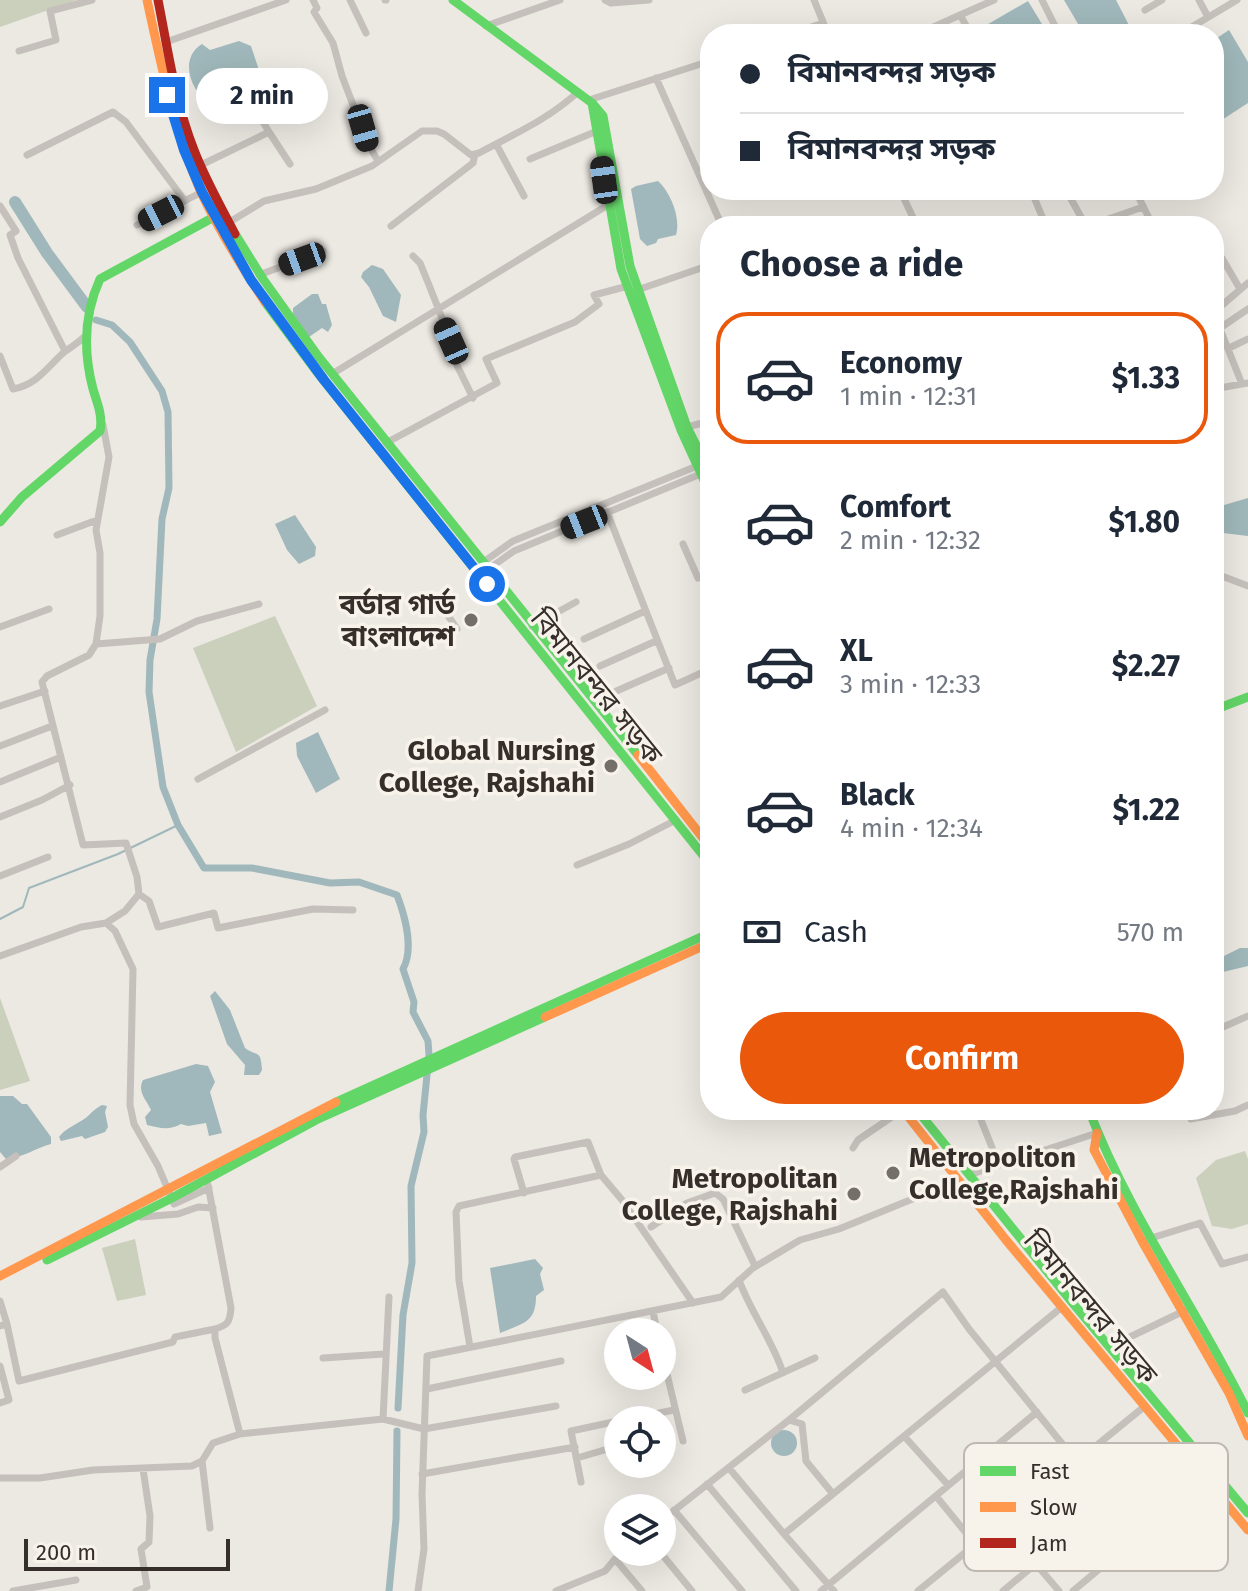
<!DOCTYPE html>
<html lang="en">
<head>
<meta charset="utf-8">
<style>
  :root { --surface:#fff; --page:#f2f2f3; --text:#1f2937; --muted:#747a83; --line:#e0e1e3; --accent:#ea580c }
  body { margin:0; font-family:"Fira Sans","Noto Sans Bengali",sans-serif; background:var(--page); color:var(--text); height:100vh; display:flex; flex-direction:column; font-size:30px; white-space:nowrap }
  * { box-sizing:border-box; margin:0 }
  p { font-size:26px; color:var(--muted) }
  .icon { flex:none; width:44px; height:44px; fill:none; stroke:currentColor; stroke-width:2; stroke-linecap:round; stroke-linejoin:round }
  .map { position:relative; flex:1; overflow:hidden }
  .side { position:absolute; left:700px; top:216px; width:524px; height:904px; display:flex; flex-direction:column; background:var(--surface); border-radius:32px; box-shadow:0 8px 32px #0002 }
  .side>* { flex:none }
  .hud { position:absolute; left:700px; top:24px; width:524px; height:176px; border-radius:32px; box-shadow:0 8px 32px #0002; display:grid; align-content:center; height:176px; padding:0 40px; background:var(--surface) }
  .needle { width:52px; rotate:144deg }
  .buttons { position:absolute; left:604px; top:1318px; display:grid; gap:16px }
  .buttons a { display:grid; place-items:center; width:72px; height:72px; border-radius:50%; background:var(--surface); box-shadow:0 8px 32px #0002; font-size:40px }
  .scale { position:absolute; left:24px; bottom:20px; width:206px; box-sizing:border-box; padding-left:8px; border:4px solid #352e2a; border-top:0; font-size:22px; line-height:28px; white-space:nowrap; color:#352e2a; -webkit-text-stroke:6px #f8f3ea; paint-order:stroke }
  .end { position:absolute; width:36px; height:36px; margin:-18px; border:10px solid #1a73e8; background:#fff; box-shadow:0 0 0 4px #fff }
  .from { border-radius:50% }
  .bubble { position:absolute; height:56px; border-radius:28px; background:var(--surface); box-shadow:0 8px 32px #0002; font-size:26px; font-weight:700; line-height:56px; text-align:center }
  .car { position:absolute; width:24px; height:48px; margin:-24px -12px; border-radius:10px; box-shadow:0 0 6px 2px #0007; background:linear-gradient(#222 24%,#8ab4d8 0 40%,#222 0 76%,#8ab4d8 0 86%,#222 0) }
  .hud b { display:flex; align-items:center; gap:28px; height:76px; font-size:30px }
  .hud b+b { border-top:2px solid var(--line) }
  .hud i { width:20px; height:20px; background:var(--text) }
  ul { padding:0; list-style:none }
  li { display:flex; align-items:center; gap:24px; height:132px; margin:0 16px 12px; padding:0 24px; border:4px solid transparent; border-radius:32px }
  li div { flex:1 }
  li b { display:block; font-size:30px }
  li em { font-style:normal; font-weight:700 }
  li.on { border-color:var(--accent) }
  li>.icon { width:72px; height:72px; stroke-width:1.5 }
  h2 { padding:0 40px; font-size:36px; line-height:96px }
  .pay { display:flex; align-items:center; gap:20px; height:88px; padding:0 40px; font-size:30px }
  .pay p { margin-inline-start:auto }
  .primary-button { display:flex; gap:16px; margin-top:auto; padding:16px 40px }
  .primary-button a { flex:1; height:92px; border-radius:48px; background:var(--accent); color:#fff; font-size:32px; font-weight:700; line-height:92px; text-align:center }
  .map>svg:first-child { display:block }
  .green { fill:#cbd0bd }
  .water { fill:#a0b8bb }
  .lines { fill:none; stroke-linecap:round; stroke-linejoin:round }
  .stream { stroke:#a0b8bb; stroke-width:2 }
  .canal { stroke:#a0b8bb; stroke-width:7 }
  .river { stroke:#a0b8bb; stroke-width:12 }
  .street { stroke:#c5c0bb; stroke-width:7 }
  .fast { stroke:#63d668; stroke-width:9 }
  .slow { stroke:#ff974d; stroke-width:9 }
  .jam { stroke:#b3261e; stroke-width:9 }
  .route { stroke:#1a73e8; stroke-width:10 }
  .poi-dot { fill:#756f6a; stroke:#f8f3ea; stroke-width:3 }
  .labels { text-anchor:middle; stroke-width:7; stroke-linejoin:round; paint-order:stroke }
  .poi-label { font-size:28px; font-weight:bold; fill:#352e2a; stroke:#f8f3ea; text-anchor:end }
  .street-label { font-size:28px; fill:#352e2a; stroke:#f8f3ea }
  .key { fill:#f8f3ea; stroke:#beb8b0; stroke-width:2 }
  .key-label { font-size:22px; fill:#352e2a }
</style>
</head>
<body>
<div class="map">
<svg width="1248" height="1591" viewBox="0 0 1248 1591">
  <rect width="100%" height="100%" fill="#ece8e2"/>
  <path class="green" d="M0 0H77L0 27Z
    M275 616 317 706 236 752 193 648Z
    M0 998 30 1081 0 1090Z
    M1245 1151 1248 1159V1224L1232 1229 1212 1226 1196 1178 1216 1160Z
    M135 1239 146 1295 117 1301 102 1248Z"/>
  <path class="water" d="M1064 0H1116L1133 33 1084 34Z
    M1028 1 1048 34H987L983 27Z
    M1229 30 1248 62V103L1214 125V40Z
    M239 41 251 46 258 67 260 87 242 98 210 105C191 91 178 59 202 44L210 50Z
    M658 181C671 193 681 218 676 235L658 239 656 243 647 246 640 239 631 189 636 186Z
    M372 265 383 269 401 295 396 322 383 316 369 287 361 277 363 272Z
    M312 294H318L322 304H326L332 325 328 332 322 328 309 337 293 314V308Z
    M1248 498V536L1223 533 1224 505Z
    M295 515 316 547 315 556 299 564 287 550 275 524Z
    M318 732 340 779 316 793 297 756 296 743Z
    M1240 948H1248V966L1223 972 1215 971 1214 961Z
    M215 991 230 1010 245 1048C257 1057 261 1049 262 1070L259 1075H244L245 1065 227 1044 210 996Z
    M196 1064 208 1066 215 1082 210 1092 222 1133 209 1136 206 1123 188 1126 181 1124C168 1131 161 1128 147 1125L145 1117 151 1110C146 1099 137 1092 143 1080Z
    M0 1096H13L22 1104H27L51 1137V1144C35 1148 23 1158 6 1159L0 1152Z
    M102 1105 107 1106 105 1112 108 1127 105 1132 85 1139 82 1136 61 1141 59 1137C65 1129 73 1126 81 1121 89 1117 93 1109 102 1105Z
    M535 1259 543 1268 540 1274 544 1290 536 1296C536 1323 523 1323 500 1333L490 1268Z
    M771 1443a13 13 0 1 1 26 0a13 13 0 1 1-26 0Z"/>
  <g class="lines">
    <path class="stream" d="M0 919 23 907 29 888 118 854 178 825"/>
    <path class="canal" d="M96 320 112 325 130 342 162 391 168 412 169 488 162 519 157 619 150 660 149 692 163 787 178 825 204 868H252L330 883 359 882 397 895C405 916 414 949 403 969L414 1002 413 1012 428 1041 429 1055 423 1115 424 1132 411 1186 412 1263 403 1315 398 1408
      M389 1591 396 1519 397 1431"/>
    <path class="river" d="M15 202 47 253 87 307"/>
    <path class="street" d="M313 0 317 8 314 12 333 43 342 76 368 144 378 161
      M350 0 366 33
      M385 0H386
      M605 0 611 3 649 0
      M814 0 828 34
      M1042 0 1059 34
      M1199 0 1208 17
      M1145 10 1162 0
      M960 15 994 0
      M486 26 560 0
      M791 34 823 23
      M918 34 960 15 971 34
      M1180 34 1237 0
      M166 42 286 0
      M19 51 56 40 50 11 92 0
      M656 78 722 226
      M589 100 710 61
      M269 132 290 164
      M496 144 524 196
      M27 155 113 112 126 122 185 201
      M530 159 597 131
      M201 165 269 132 263 122
      M900 190 917 226
      M1031 190 1046 226
      M1066 190 1086 226
      M1135 190 1153 226
      M0 206 16 231 10 235 18 258 65 351
      M228 223 264 201 316 189 372 166 422 131H437L444 134 471 155 479 153C516 133 547 120 578 92
      M137 225 202 192
      M391 226 473 163 475 154
      M1088 226 1143 207
      M413 256 420 263 429 285 451 341V353L473 398
      M1214 261 1222 258 1240 289
      M259 275 323 251
      M637 290 710 265
      M1214 312 1248 283
      M1214 314 1242 384
      M1220 328 1248 309
      M1229 348 1248 339
      M0 356 13 389C36 385 46 369 62 354 69 348 77 344 84 337
      M332 374 608 205
      M1214 389 1248 383
      M103 425 109 457 96 530 100 553V616L96 644 89 655 47 676 42 682 83 845 126 843 137 877 139 894 125 911 106 923 115 931 133 969 130 1105 134 1124 158 1166 174 1204 209 1188
      M687 427 710 421
      M1214 429V464
      M386 443 497 383 486 359 575 322 599 304 594 295 628 286
      M607 512 675 685 710 669
      M57 535 97 520
      M683 544 698 578 710 572
      M482 563 513 541 702 464
      M487 570 514 551 703 473
      M1214 573 1248 586
      M437 599 457 629
      M532 626 576 602
      M0 627 49 609
      M584 639 645 611
      M96 644 160 639 197 621 259 604
      M600 666 656 641
      M605 696 669 668
      M0 706 45 691
      M0 746 52 726
      M198 779 325 710
      M0 782 61 757
      M0 817 42 800 70 785
      M1214 845 1218 843
      M577 865 629 844 676 820
      M0 876 48 857
      M139 894 149 901 158 927 214 913 218 928 313 909 353 910
      M0 956 81 927 106 923
      M1214 1031 1248 1016
      M977 1110 999 1165
      M1191 1119 1235 1111 1248 1105
      M853 1148 858 1140 902 1110
      M0 1167 16 1156
      M601 1175 622 1200 693 1303
      M969 1175 1097 1133
      M208 1185 231 1308C230 1322 228 1325 215 1329V1338L240 1434
      M141 1217 178 1214 198 1207 213 1208
      M651 1227 687 1203 715 1193 723 1199 755 1266
      M1148 1239 1200 1223 1222 1264 1248 1257
      M739 1280C751 1313 773 1341 783 1373
      M0 1301 7 1324 0 1326
      M653 1311 657 1332
      M7 1324 19 1381 173 1342 175 1337 215 1329
      M470 1347 459 1281 456 1212 459 1206 601 1175 588 1142 515 1157 514 1159 524 1193
      M1109 1347 1186 1310
      M662 1353 683 1441
      M323 1358 384 1354
      M0 1366 9 1400 0 1403
      M427 1389 561 1361
      M745 1390 815 1358
      M383 1419 389 1297
      M625 1420 674 1410
      M789 1420 802 1424 806 1461 833 1494
      M904 1436 948 1485
      M577 1458 618 1446
      M1168 1459 1179 1446
      M202 1461 210 1528
      M729 1468 784 1534
      M422 1474 575 1447
      M0 1478H40L93 1470 192 1466 202 1461 213 1443 240 1434 383 1419 424 1429 556 1406
      M581 1482 571 1431 618 1421
      M707 1484 796 1591
      M936 1496 975 1544
      M674 1510 742 1591
      M662 1520 789 1420 943 1292 969 1329 1077 1462
      M1001 1523 1059 1591
      M623 1552 615 1559 642 1591
      M660 1552 692 1591
      M13 1591 76 1580
      M136 1591 147 1587 141 1549 149 1542 150 1516 143 1469
      M418 1591 424 1549 422 1494 427 1356 721 1297 753 1268 800 1240 839 1229 959 1180
      M556 1591 605 1571 615 1559
      M821 1591 1037 1412
      M834 1591 784 1534 1062 1307
      M918 1591 1145 1406
      M1003 1591 1120 1494 1148 1530
      M1073 1591 1206 1480"/>
    <path class="fast" d="M453 0 592 103 603 116 630 266 687 427 710 473
      M592 103 621 269 681 430 710 493
      M235 234 263 279 318 356 638 755
      M265 302 317 372 710 864
      M0 522 22 497 100 431C103 415 97 403 93 389 83 351 84 314 100 279L214 217
      M1214 710 1248 697
      M336 1102 710 933
      M917 1110 1071 1301 1248 1513
      M1089 1110C1130 1218 1198 1310 1248 1413
      M47 1260 170 1199 316 1120 545 1017"/>
    <path class="slow" d="M147 0C161 64 174 129 200 190 218 229 241 266 265 302
      M638 755 710 847
      M545 1017 710 943
      M903 1110 1006 1240 1248 1530
      M1097 1133 1094 1150 1142 1241 1229 1393 1248 1436
      M0 1276 336 1102"/>
    <path class="jam" d="M158 0C168 50 175 102 194 150 205 179 221 207 235 234"/>
  </g>
  <g class="lines">
    <path class="route" d="M167 95 184 150 202 192 251 280 324 380 487 584"/>
  </g>
  <g class="poi-dot">
    <circle cx="471" cy="620" r="8"/>
    <circle cx="611" cy="766" r="8"/>
    <circle cx="893" cy="1173" r="8"/>
    <circle cx="854" cy="1194" r="8"/>
  </g>
  <g class="labels">
    <g class="poi-label">
      <text x="455" y="614">বর্ডার গার্ড<tspan x="455" dy="32">বাংলাদেশ</tspan></text>
      <text x="595" y="760">Global Nursing<tspan x="595" dy="32">College, Rajshahi</tspan></text>
      <text x="909" y="1167" text-anchor="start">Metropoliton<tspan x="909" dy="32">College,Rajshahi</tspan></text>
      <text x="838" y="1188">Metropolitan<tspan x="838" dy="32">College, Rajshahi</tspan></text>
    </g>
    <g class="street-label">
      <text transform="translate(597 686) rotate(51)" y="10">বিমানবন্দর সড়ক</text>
      <text transform="translate(1091 1307) rotate(50)" y="10">বিমানবন্দর সড়ক</text>
    </g>
  </g>
  <rect x="964" y="1443" width="264" height="128" rx="12" class="key"/>
  <rect x="980" y="1466" width="36" height="10" fill="#63d668"/>
  <rect x="980" y="1502" width="36" height="10" fill="#ff974d"/>
  <rect x="980" y="1538" width="36" height="10" fill="#b3261e"/>
  <g class="key-label">
    <text x="1030" y="1479">Fast</text>
    <text x="1030" y="1515">Slow</text>
    <text x="1030" y="1551">Jam</text>
  </g>
</svg>
<div class="buttons">
<a><svg class="needle" viewBox="-14 -14 28 28"><path d="M0-13l5 13h-10z" fill="#e53935"/><path d="M0 13l5-13h-10z" fill="#747a83"/></svg></a>
<a><svg class="icon" aria-label="locate" viewBox="0 0 24 24"><circle cx="12" cy="12" r="6"/><path d="M12 2v4M12 18v4M2 12h4M18 12h4"/></svg></a>
<a><svg class="icon" aria-label="layers" viewBox="0 0 24 24"><path d="M12 4l9 5-9 5-9-5zM3 14l9 5 9-5"/></svg></a>
</div>
<div class="scale">200 m</div>
<i class="end from" style="left:487px;top:584px"></i>
<i class="end" style="left:167px;top:95px"></i>
<div class="bubble" style="left:196px;top:68px;width:132px">2 min</div>
<i class="car" style="left:363px;top:128px;rotate:164deg"></i>
<i class="car" style="left:604px;top:180px;rotate:352deg"></i>
<i class="car" style="left:161px;top:213px;rotate:243deg"></i>
<i class="car" style="left:302px;top:259px;rotate:250deg"></i>
<i class="car" style="left:451px;top:341px;rotate:336deg"></i>
<i class="car" style="left:584px;top:522px;rotate:248deg"></i>
<div class="hud">
<b><i class="from"></i>বিমানবন্দর সড়ক</b>
<b><i></i>বিমানবন্দর সড়ক</b>
</div>
<section class="side">
<h2>Choose a ride</h2>
<ul>
<li class="on"><svg class="icon" aria-label="car" viewBox="0 0 24 24"><path d="M5 17H2v-5l4-1 3-4h7l3 4 3 1v5h-3M9 17h6M6 11h13"/><circle cx="7" cy="17" r="2"/><circle cx="17" cy="17" r="2"/></svg><div><b>Economy</b><p>1 min · 12:31</p></div><em>$1.33</em></li>
<li><svg class="icon" aria-label="car" viewBox="0 0 24 24"><path d="M5 17H2v-5l4-1 3-4h7l3 4 3 1v5h-3M9 17h6M6 11h13"/><circle cx="7" cy="17" r="2"/><circle cx="17" cy="17" r="2"/></svg><div><b>Comfort</b><p>2 min · 12:32</p></div><em>$1.80</em></li>
<li><svg class="icon" aria-label="car" viewBox="0 0 24 24"><path d="M5 17H2v-5l4-1 3-4h7l3 4 3 1v5h-3M9 17h6M6 11h13"/><circle cx="7" cy="17" r="2"/><circle cx="17" cy="17" r="2"/></svg><div><b>XL</b><p>3 min · 12:33</p></div><em>$2.27</em></li>
<li><svg class="icon" aria-label="car" viewBox="0 0 24 24"><path d="M5 17H2v-5l4-1 3-4h7l3 4 3 1v5h-3M9 17h6M6 11h13"/><circle cx="7" cy="17" r="2"/><circle cx="17" cy="17" r="2"/></svg><div><b>Black</b><p>4 min · 12:34</p></div><em>$1.22</em></li>
</ul>
<div class="pay"><svg class="icon" aria-label="cash" viewBox="0 0 24 24"><path d="M3 7h18v10H3z"/><circle cx="12" cy="12" r="2"/></svg>Cash<p>570 m</p></div>
<div class="primary-button"><a>Confirm</a></div>
</section>
</div>
</body>
</html>
